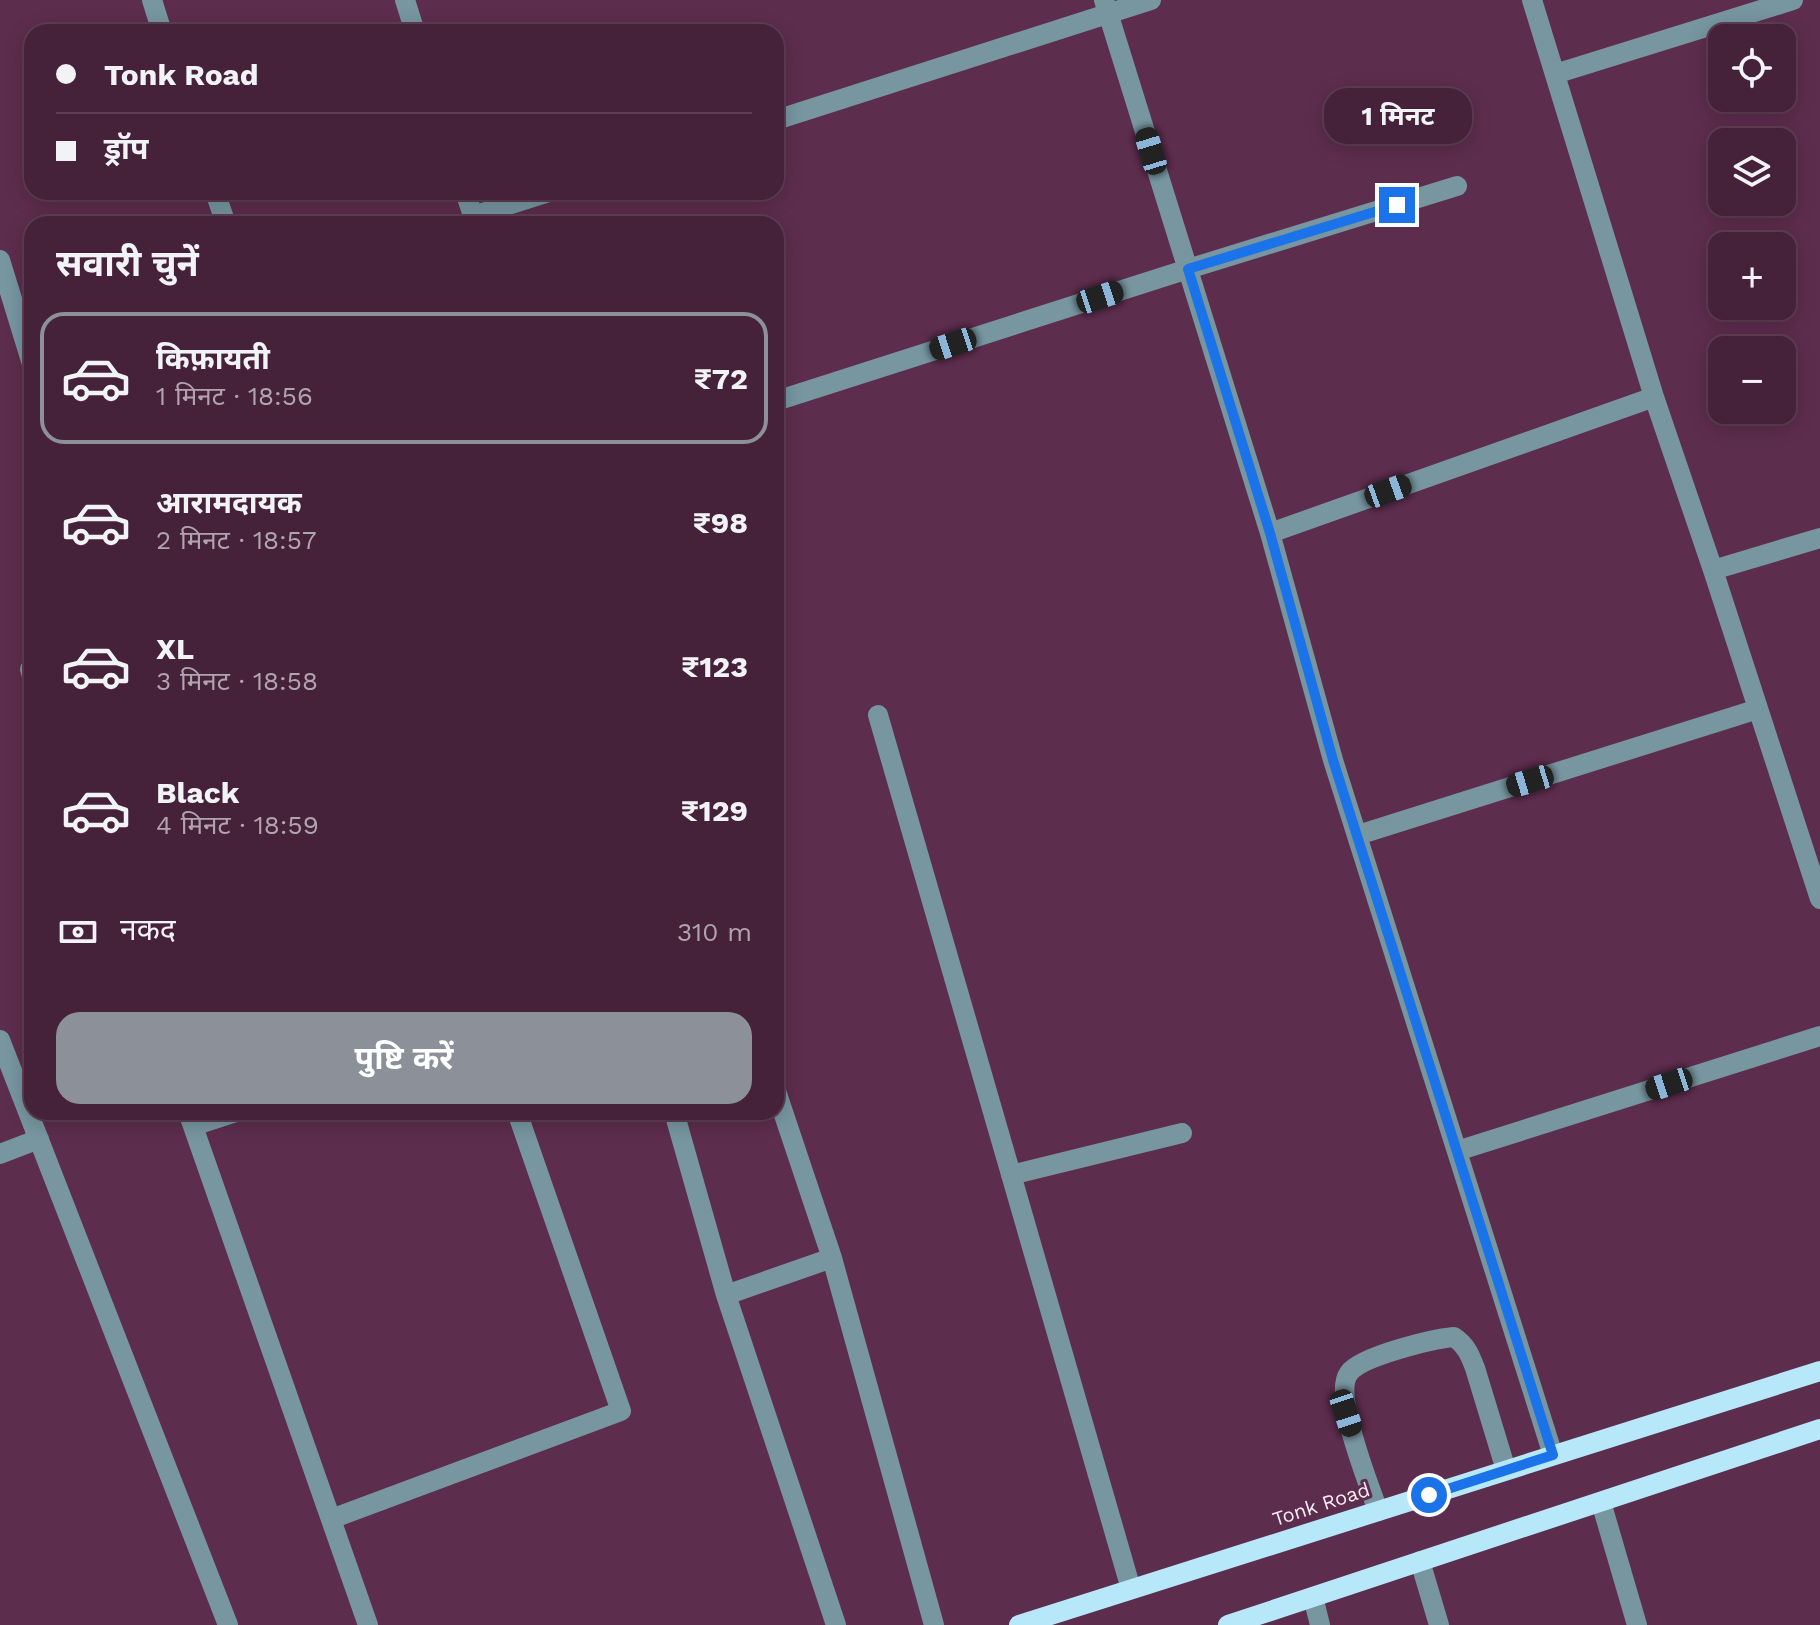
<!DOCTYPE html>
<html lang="hi">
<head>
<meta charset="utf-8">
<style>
  :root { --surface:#46223a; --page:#502f45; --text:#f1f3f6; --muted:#b0a4af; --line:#5e3f54; --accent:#8c9099 }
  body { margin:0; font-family:"Work Sans","Noto Sans Devanagari",sans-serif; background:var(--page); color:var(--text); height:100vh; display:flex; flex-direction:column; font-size:30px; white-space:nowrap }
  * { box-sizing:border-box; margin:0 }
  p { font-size:26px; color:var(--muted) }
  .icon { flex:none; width:44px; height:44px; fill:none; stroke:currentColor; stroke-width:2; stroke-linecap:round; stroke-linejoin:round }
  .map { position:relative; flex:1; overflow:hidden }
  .side { position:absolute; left:24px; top:216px; width:760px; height:904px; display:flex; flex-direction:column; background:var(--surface); border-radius:24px; box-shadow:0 4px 20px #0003,0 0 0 2px var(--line) }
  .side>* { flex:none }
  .banner { position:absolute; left:24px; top:24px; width:760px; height:176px; border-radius:24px; box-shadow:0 4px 20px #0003,0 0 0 2px var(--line); display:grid; align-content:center; height:176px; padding:0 32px; background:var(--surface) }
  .fabs { position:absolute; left:1708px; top:24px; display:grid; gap:16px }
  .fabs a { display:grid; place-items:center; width:88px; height:88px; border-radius:16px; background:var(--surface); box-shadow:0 4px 20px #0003,0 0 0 2px var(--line); font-size:40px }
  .end { position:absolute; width:36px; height:36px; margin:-18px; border:10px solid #1a73e8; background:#fff; box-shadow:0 0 0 4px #fff }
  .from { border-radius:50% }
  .bubble { position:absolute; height:56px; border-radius:24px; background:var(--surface); box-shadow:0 4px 20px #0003,0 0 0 2px var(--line); font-size:26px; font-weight:700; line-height:56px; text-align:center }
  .car { position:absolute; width:24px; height:48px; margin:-24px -12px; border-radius:10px; box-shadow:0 0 6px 2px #0007; background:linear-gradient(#222 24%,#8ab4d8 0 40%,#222 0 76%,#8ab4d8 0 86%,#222 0) }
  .banner b { display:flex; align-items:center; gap:28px; height:76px; font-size:30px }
  .banner b+b { border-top:2px solid var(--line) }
  .banner i { width:20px; height:20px; background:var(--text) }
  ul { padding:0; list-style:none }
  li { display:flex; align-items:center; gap:24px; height:132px; margin:0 16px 12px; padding:0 16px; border:4px solid transparent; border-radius:24px }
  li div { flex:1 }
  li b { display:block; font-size:30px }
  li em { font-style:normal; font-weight:700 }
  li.selected { border-color:var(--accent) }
  li>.icon { width:72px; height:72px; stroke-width:1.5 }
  h2 { padding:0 32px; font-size:36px; line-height:96px }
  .pay { display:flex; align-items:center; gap:20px; height:88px; padding:0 32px; font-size:30px }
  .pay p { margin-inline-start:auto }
  .action { display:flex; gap:16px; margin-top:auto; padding:16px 32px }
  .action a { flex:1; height:92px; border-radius:24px; background:var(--accent); color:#fff; font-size:32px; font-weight:700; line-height:92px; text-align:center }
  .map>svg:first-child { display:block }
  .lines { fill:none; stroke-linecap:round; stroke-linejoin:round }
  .minor { stroke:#7796a0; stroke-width:20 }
  .major { stroke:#b6e8fa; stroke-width:20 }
  .route { stroke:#1a73e8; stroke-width:10 }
  .labels { text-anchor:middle; stroke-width:6; stroke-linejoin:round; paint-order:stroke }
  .street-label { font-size:20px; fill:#fbeef6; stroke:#5d2d4d }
</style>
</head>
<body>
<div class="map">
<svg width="1820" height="1625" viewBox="0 0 1820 1625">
  <rect width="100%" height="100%" fill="#5d2d4d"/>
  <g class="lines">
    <path class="minor" d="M152 0 162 32
      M405 0 415 32
      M1104 0 1270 533 1333 760 1553 1455
      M1532 0 1654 397 1713 570 1820 899
      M1555 74 1793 0
      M776 120 1151 0
      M215 192 226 224
      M465 192 476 224
      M473 216 549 192
      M0 260 32 364
      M776 401 1188 269 1457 186
      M1270 533 1654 397
      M1713 570 1820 538
      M32 669H30L32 676
      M878 715 1131 1589
      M1358 835 1758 709
      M0 1040 228 1625
      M776 1091 832 1258 934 1625
      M188 1112 368 1625
      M674 1112 726 1295 836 1625
      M193 1126 236 1112
      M1457 1151 1820 1036
      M0 1154 39 1139
      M1011 1175 1182 1133
      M726 1295 832 1258
      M1601 1502 1637 1625
      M1378 1511C1369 1484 1332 1395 1349 1373 1361 1356 1433 1339 1454 1337 1466 1345 1470 1355 1475 1368L1506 1470
      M331 1519 621 1411 517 1112
      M1420 1561 1439 1625
      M1313 1597 1320 1625"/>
    <path class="major" d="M1019 1625 1820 1371
      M1228 1625 1820 1429"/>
  </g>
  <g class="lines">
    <path class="route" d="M1397 205 1188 269 1270 533 1333 760 1553 1455 1429 1495"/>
  </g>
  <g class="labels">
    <g class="street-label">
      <text transform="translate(1321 1504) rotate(-18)" y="7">Tonk Road</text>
    </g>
  </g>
</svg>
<div class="fabs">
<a><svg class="icon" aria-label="locate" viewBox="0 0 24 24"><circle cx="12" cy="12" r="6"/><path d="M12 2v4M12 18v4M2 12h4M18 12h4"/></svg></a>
<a><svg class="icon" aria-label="layers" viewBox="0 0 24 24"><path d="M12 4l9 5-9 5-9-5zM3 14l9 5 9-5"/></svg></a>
<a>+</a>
<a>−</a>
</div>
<i class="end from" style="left:1429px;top:1495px"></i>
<i class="end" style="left:1397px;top:205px"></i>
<div class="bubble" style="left:1324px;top:88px;width:148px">1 मिनट</div>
<i class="car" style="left:1151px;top:151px;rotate:343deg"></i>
<i class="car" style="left:1100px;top:297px;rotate:72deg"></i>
<i class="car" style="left:953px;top:344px;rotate:252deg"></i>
<i class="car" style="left:1388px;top:491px;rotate:70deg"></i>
<i class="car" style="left:1530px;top:781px;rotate:253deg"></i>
<i class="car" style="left:1669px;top:1084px;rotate:252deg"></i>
<i class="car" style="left:1346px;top:1413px;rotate:162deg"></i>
<div class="banner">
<b><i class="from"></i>Tonk Road</b>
<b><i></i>ड्रॉप</b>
</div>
<section class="side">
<h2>सवारी चुनें</h2>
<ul>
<li class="selected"><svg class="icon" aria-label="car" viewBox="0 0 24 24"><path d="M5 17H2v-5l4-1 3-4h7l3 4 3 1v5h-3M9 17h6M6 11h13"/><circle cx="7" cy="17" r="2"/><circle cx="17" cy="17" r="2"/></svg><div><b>किफ़ायती</b><p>1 मिनट · 18:56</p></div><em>₹72</em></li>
<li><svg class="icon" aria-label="car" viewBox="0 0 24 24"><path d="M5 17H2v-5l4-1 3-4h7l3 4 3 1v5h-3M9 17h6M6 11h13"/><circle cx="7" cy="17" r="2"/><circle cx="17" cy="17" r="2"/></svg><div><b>आरामदायक</b><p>2 मिनट · 18:57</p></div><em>₹98</em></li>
<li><svg class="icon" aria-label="car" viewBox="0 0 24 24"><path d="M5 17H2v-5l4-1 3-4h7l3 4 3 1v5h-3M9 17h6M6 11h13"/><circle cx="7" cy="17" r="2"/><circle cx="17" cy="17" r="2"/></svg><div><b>XL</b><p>3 मिनट · 18:58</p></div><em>₹123</em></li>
<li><svg class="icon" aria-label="car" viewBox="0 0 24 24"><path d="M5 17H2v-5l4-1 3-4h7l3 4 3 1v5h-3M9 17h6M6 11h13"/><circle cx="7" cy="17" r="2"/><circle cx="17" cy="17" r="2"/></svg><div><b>Black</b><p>4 मिनट · 18:59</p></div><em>₹129</em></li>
</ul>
<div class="pay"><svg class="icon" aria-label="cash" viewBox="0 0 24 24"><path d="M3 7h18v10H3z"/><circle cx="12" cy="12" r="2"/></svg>नकद<p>310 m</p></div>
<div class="action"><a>पुष्टि करें</a></div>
</section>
</div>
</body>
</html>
